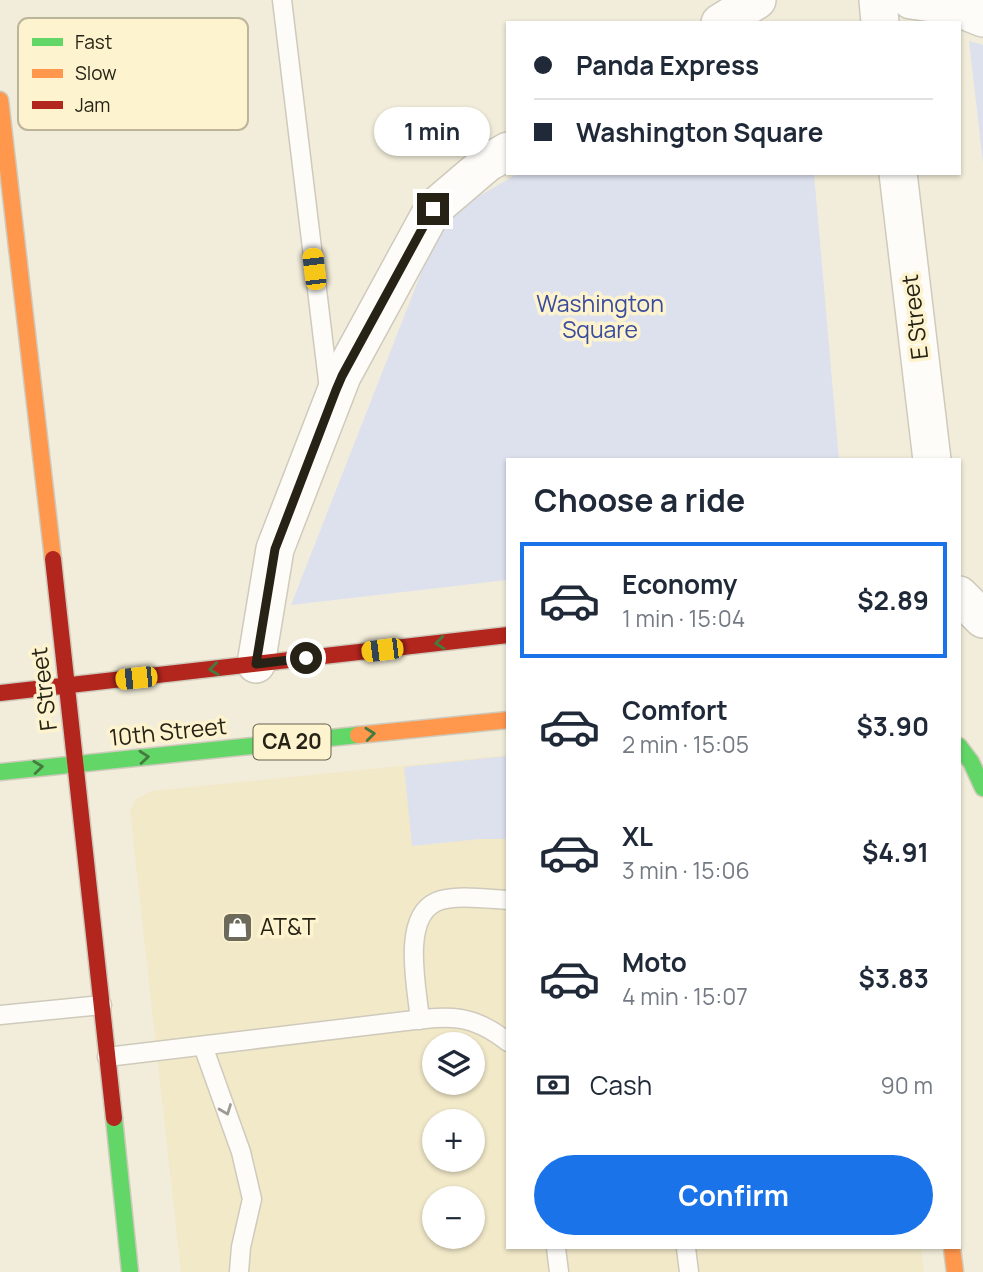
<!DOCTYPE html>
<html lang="en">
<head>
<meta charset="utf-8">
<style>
  :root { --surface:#fff; --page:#f2f2f3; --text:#1f2937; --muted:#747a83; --line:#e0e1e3; --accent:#1a73e8 }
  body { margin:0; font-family:Manrope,sans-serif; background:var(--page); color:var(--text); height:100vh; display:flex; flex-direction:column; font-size:26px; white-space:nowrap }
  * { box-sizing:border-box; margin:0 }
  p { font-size:23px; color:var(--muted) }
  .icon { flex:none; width:38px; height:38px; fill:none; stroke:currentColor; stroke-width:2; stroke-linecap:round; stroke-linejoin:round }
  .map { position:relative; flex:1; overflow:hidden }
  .panel { position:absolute; left:506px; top:458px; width:455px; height:791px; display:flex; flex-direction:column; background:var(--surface); border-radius:0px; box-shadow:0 2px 5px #0004 }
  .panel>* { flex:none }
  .guide { position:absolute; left:506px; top:21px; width:455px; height:154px; border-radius:0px; box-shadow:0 2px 5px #0004; display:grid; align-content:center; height:154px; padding:0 28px; background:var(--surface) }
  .fabs { position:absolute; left:422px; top:1032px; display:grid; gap:14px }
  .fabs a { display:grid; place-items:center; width:63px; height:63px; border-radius:50%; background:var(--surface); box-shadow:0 2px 5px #0004; font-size:35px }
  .end { position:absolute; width:32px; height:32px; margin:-16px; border:9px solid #262316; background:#fff; box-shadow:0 0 0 4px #fff }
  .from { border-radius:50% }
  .bubble { position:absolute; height:49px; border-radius:24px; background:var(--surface); box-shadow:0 2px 5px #0004; font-size:23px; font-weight:700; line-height:49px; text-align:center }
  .car { position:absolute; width:21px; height:42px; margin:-21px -10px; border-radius:9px; box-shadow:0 0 5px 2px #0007; background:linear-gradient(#f5c518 24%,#345 0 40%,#f5c518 0 76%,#345 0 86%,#f5c518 0) }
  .guide b { display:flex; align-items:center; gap:24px; height:66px; font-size:26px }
  .guide b+b { border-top:2px solid var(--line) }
  .guide i { width:18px; height:18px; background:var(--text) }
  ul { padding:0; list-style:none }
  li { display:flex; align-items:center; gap:21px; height:116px; margin:0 14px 10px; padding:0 14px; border:4px solid transparent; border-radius:0px }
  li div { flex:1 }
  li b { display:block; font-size:26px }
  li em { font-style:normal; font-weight:700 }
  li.on { border-color:var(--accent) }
  li>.icon { width:63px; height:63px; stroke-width:1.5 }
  h2 { padding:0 28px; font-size:32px; line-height:84px }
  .pay { display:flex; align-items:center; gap:18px; height:77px; padding:0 28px; font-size:26px }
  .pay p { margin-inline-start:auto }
  .action { display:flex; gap:14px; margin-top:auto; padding:14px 28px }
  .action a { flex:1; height:80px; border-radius:42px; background:var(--accent); color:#fff; font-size:28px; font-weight:700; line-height:80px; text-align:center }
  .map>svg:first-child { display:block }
  .built { fill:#f2e9c9; fill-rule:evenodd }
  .green { fill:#dde1ee }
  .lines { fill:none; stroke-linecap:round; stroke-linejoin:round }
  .lane-casing { stroke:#cfcabb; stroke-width:21 }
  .street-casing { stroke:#cfcabb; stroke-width:40 }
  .fast-casing { stroke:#cfcabb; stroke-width:19 }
  .slow-casing { stroke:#cfcabb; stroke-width:19 }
  .jam-casing { stroke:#cfcabb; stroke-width:19 }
  .lane { stroke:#fdfcf9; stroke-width:18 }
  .street { stroke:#fdfcf9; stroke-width:37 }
  .fast { stroke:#63d668; stroke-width:16 }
  .slow { stroke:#ff974d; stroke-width:16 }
  .jam { stroke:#b3261e; stroke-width:16 }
  .oneway { stroke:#447c3f }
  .oneway2 { stroke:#9c9a93 }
  .route { stroke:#262316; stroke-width:9 }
  .labels { text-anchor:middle; stroke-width:7; stroke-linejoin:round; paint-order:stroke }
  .shield { fill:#fdf3cf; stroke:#66614e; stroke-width:2 }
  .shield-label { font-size:21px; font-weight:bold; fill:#262316 }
  .park-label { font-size:23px; fill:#3a4c9d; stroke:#fdf3cf }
  .street-label { font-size:23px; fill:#262316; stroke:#fdf3cf }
  .poi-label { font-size:23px; fill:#262316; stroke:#fdf3cf; text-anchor:start }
  .key { fill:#fdf3cf; stroke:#bcb598; stroke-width:2 }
  .key-label { font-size:19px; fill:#262316 }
</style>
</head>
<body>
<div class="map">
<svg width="983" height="1272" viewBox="0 0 983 1272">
  <rect width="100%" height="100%" fill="#f2edda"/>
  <path class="built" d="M507 755 508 1248H921L924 1272H181L130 811 136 799 152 791ZM434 1045H472V1083H434ZM434 1122H472V1160H434ZM434 1199H472V1237H434Z"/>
  <path class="green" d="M969 41 983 45V163Z
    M519 173H814L839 460H508L507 580 291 605 443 217Z
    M507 756V839H480L412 846 404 767Z"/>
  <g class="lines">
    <defs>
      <path id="lane" d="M282 0 329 389
        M0 1015 102 1005
        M420 1020C417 988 401 918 436 902 453 894 489 899 508 900
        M203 1046 241 1152 252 1199 241 1247 239 1272
        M107 1057 406 1021C450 1016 471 1013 508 1042
        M556 1248 559 1272
        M686 1248 689 1272"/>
      <path id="street" d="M878 0 880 23
        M911 0 953 6 983 18
        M720 23 757 0
        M898 173 932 460
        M959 595 983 619
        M256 664 275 549 342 376 433 209 487 163 508 151"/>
      <path id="fast" d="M959 746 971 762 983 788
        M0 772 358 735
        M114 1118 130 1272"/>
      <path id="slow" d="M0 100 53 559
        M358 735 508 720
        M952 1248 955 1272"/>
      <path id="jam" d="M53 559 114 1118
        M0 693 508 635"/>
    </defs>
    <use href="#lane" class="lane-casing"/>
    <use href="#street" class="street-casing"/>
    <use href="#fast" class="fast-casing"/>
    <use href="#slow" class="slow-casing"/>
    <use href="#jam" class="jam-casing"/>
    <use href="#lane" class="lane"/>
    <use href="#street" class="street"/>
    <use href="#fast" class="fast"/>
    <use href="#slow" class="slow"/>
    <use href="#jam" class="jam"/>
  </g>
  <defs><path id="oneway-chevron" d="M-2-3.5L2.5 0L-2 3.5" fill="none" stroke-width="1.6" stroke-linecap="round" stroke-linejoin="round" transform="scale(1.75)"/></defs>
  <g class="oneway">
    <use href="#oneway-chevron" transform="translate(440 643) rotate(173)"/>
    <use href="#oneway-chevron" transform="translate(214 669) rotate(173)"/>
    <use href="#oneway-chevron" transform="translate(370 734) rotate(-6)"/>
    <use href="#oneway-chevron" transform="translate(144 757) rotate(-5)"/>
    <use href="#oneway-chevron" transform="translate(38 767) rotate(-6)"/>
  </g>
  <use class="oneway2" href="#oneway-chevron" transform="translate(226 1110) rotate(69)"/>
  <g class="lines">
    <path class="route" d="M306 658 256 664 275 549 336 390 342 376 433 209"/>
  </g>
  <defs>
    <symbol id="shop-square" viewBox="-11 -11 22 22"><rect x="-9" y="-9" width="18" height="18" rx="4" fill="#6d6a5b" stroke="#fdf3cf"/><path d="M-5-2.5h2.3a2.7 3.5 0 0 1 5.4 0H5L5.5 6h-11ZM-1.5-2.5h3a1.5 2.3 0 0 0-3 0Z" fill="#fff"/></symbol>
  </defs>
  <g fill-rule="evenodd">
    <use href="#shop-square" x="220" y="910" width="35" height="35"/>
  </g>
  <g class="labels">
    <rect class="shield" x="253.5" y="724.5" width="77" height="35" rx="5"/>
    <g class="shield-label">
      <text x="292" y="749">CA 20</text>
    </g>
    <g class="park-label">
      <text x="600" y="312">Washington<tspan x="600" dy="26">Square</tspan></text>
    </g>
    <g class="street-label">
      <text transform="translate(915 317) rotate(-97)" y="8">E Street</text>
      <text transform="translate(44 689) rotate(-97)" y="8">F Street</text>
      <text transform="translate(168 732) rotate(-6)" y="8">10th Street</text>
    </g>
    <g class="poi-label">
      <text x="260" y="935">AT&amp;T</text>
    </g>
  </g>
  <rect x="18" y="18" width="230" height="112" rx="10" class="key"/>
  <rect x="32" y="38" width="31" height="8" fill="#63d668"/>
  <rect x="32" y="69" width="31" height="9" fill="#ff974d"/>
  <rect x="32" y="101" width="31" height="8" fill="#b3261e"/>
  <g class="key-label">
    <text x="75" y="49">Fast</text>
    <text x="75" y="80">Slow</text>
    <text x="75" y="112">Jam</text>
  </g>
</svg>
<div class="fabs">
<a><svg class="icon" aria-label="layers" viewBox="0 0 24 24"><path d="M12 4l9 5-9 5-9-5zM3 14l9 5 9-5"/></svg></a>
<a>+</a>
<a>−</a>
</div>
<i class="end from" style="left:306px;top:658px"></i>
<i class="end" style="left:433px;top:209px"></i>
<div class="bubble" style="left:374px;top:107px;width:116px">1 min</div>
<i class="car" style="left:314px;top:269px;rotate:353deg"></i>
<i class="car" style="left:382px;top:650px;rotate:263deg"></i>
<i class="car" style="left:136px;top:678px;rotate:264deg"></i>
<div class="guide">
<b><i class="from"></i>Panda Express</b>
<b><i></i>Washington Square</b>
</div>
<section class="panel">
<h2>Choose a ride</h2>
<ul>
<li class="on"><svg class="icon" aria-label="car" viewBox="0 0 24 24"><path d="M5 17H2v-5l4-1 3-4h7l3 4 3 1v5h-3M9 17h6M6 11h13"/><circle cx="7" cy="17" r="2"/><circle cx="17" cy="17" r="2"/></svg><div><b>Economy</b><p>1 min · 15:04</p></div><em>$2.89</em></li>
<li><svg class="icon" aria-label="car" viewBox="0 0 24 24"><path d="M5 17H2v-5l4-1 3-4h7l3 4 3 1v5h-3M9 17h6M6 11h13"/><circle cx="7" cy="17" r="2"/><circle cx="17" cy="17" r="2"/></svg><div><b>Comfort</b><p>2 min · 15:05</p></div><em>$3.90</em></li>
<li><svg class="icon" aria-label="car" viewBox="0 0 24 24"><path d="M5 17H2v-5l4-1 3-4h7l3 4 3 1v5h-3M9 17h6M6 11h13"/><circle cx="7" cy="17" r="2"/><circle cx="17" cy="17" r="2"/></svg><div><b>XL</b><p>3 min · 15:06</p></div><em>$4.91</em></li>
<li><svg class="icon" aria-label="car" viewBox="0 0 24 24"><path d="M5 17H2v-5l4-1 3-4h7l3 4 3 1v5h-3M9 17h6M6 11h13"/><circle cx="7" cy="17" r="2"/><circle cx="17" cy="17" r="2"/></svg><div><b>Moto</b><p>4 min · 15:07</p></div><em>$3.83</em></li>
</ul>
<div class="pay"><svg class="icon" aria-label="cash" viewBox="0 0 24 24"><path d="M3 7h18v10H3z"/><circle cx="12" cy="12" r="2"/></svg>Cash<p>90 m</p></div>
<div class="action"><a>Confirm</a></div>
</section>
</div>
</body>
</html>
